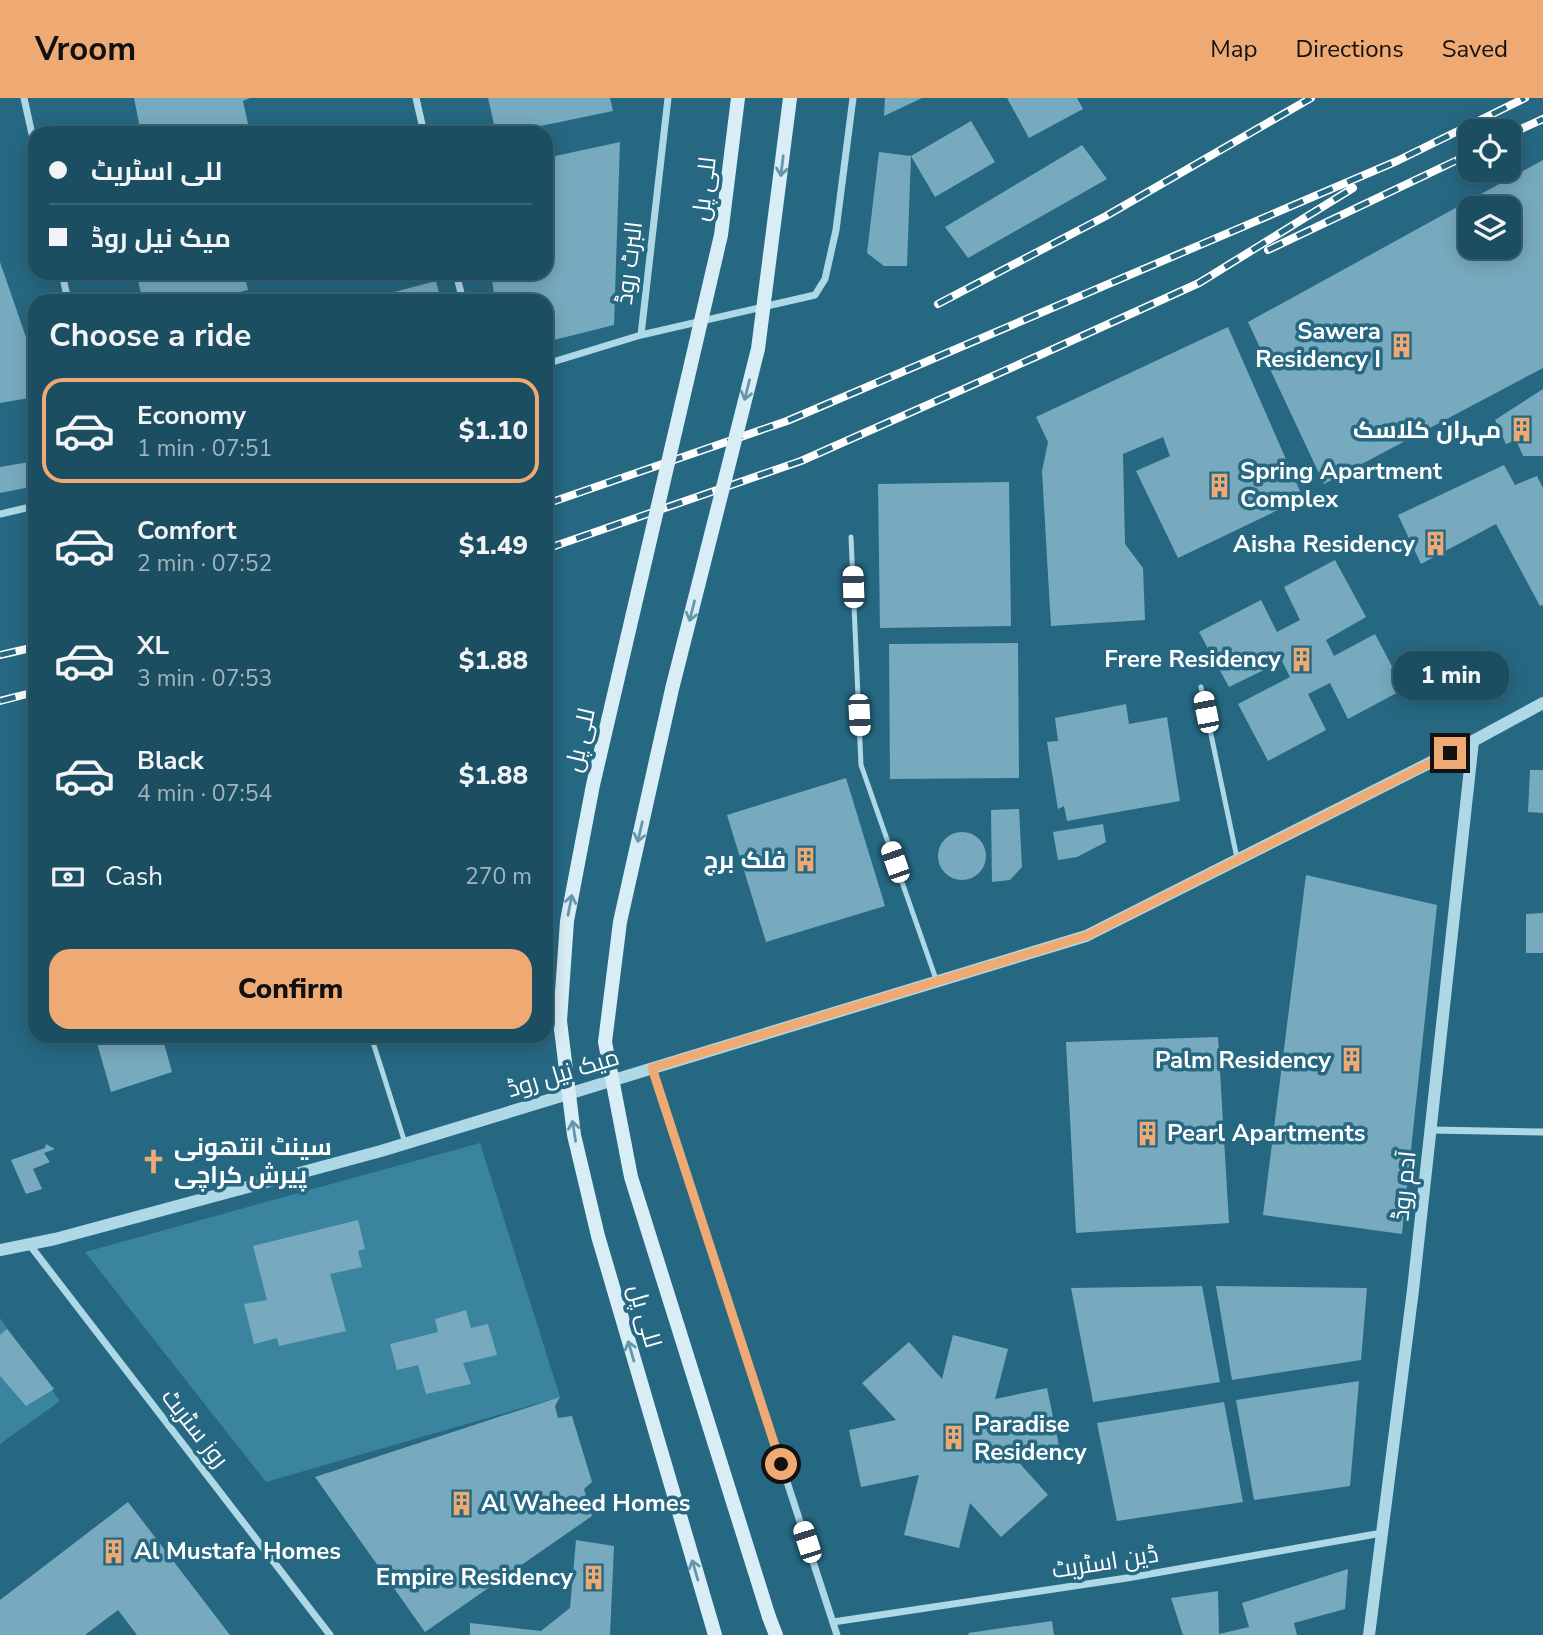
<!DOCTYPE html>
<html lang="en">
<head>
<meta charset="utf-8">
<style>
  :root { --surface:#1c4e62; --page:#29586b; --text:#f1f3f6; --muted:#a0b4be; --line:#3a6577; --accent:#efaa74 }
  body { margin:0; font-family:"Nunito Sans",Cairo,sans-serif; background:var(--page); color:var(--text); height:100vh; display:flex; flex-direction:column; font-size:26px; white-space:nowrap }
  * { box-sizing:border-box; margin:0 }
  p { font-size:23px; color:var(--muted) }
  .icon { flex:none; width:38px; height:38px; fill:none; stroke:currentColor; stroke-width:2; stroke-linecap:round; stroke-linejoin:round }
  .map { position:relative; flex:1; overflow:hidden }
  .panel { position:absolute; left:28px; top:196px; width:525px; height:749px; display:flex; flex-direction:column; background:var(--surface); border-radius:21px; box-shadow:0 4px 18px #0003,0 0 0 2px var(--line) }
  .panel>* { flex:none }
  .top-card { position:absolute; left:28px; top:28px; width:525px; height:154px; border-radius:21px; box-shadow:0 4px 18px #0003,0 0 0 2px var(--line); display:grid; align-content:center; height:154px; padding:0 21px; background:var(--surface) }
  .fabs { position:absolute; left:1458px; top:21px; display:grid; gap:14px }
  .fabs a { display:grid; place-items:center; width:63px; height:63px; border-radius:14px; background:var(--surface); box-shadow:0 4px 18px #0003,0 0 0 2px var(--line); font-size:35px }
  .end { position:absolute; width:32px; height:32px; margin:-16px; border:9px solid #efaa74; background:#111; box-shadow:0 0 0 4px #111 }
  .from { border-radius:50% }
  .bubble { position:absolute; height:49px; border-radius:21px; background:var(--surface); box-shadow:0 4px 18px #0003,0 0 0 2px var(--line); font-size:23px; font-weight:800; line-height:49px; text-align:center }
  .car { position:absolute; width:21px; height:42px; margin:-21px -10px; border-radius:9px; box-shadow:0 0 5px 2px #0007; background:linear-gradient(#fff 24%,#345 0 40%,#fff 0 76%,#345 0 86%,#fff 0) }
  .top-card b { display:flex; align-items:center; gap:24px; height:66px; font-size:26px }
  .top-card b+b { border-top:2px solid var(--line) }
  .top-card i { width:18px; height:18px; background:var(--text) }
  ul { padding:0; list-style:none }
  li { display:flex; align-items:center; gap:21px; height:105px; margin:0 14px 10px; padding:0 7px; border:4px solid transparent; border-radius:21px }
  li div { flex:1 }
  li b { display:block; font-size:26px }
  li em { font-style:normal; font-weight:800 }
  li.active { border-color:var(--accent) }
  li>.icon { width:63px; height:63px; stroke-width:1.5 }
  h2 { padding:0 21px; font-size:32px; line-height:84px }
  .pay { display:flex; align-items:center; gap:18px; height:77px; padding:0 21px; font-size:26px }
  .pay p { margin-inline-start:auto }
  .action { display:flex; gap:14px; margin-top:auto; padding:14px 21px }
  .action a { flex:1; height:80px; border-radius:21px; background:var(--accent); color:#111; font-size:28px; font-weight:800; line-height:80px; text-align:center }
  header { display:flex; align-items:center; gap:42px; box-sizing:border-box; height:98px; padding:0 35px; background:var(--accent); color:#111 }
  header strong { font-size:33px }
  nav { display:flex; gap:38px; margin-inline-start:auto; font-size:24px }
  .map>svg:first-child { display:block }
  .green { fill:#3b849f }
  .building { fill:#77aabe; fill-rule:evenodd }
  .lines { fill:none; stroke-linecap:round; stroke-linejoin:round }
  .service { stroke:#afd8e7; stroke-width:5 }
  .minor { stroke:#afd8e7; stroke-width:7 }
  .tertiary { stroke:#afd8e7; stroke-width:12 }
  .secondary { stroke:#d8edf6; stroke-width:14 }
  .rail-casing { stroke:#fff; stroke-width:8 }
  .rail { stroke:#266882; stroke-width:5; stroke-dasharray:16; stroke-linecap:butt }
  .secondary-bridge { stroke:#d8edf6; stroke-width:14 }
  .oneway { stroke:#6497ab }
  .route { stroke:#efaa74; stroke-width:9 }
  .labels { text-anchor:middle; stroke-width:7; stroke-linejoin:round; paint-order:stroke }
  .street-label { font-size:24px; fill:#fff; stroke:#266882 }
  .poi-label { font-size:24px; font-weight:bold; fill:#fff; stroke:#266882; text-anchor:end }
</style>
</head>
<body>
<header>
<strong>Vroom</strong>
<nav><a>Map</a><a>Directions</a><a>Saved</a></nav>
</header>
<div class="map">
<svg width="1543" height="1537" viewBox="0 0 1543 1537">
  <rect width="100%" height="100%" fill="#266882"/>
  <path class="green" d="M480 1045 560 1299 266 1384 85 1154Z
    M0 1220 60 1303 0 1346Z"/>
  <path class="building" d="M134 0H250L243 3 250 35H141Z
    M488 0H610L613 13 507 35H496Z
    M885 0H922L884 18Z
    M1007 0H1077L1083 11 1029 40Z
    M971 23 995 64 935 99 911 58Z
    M620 44 614 227 546 244V203H495L491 175H546V60Z
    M1082 47 1107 81 968 160 945 129Z
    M879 54 911 58 907 168H884L867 155Z
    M1543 62V270L1324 386 1248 224ZM1470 110H1508V149H1470Z
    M0 164 35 265V299L0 305Z
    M136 175H244L248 192 202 203H143Z
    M436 183 441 203H364V202Z
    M1228 229 1303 400 1178 460 1136 373 1170 358 1163 339 1123 356 1125 446 1143 470 1145 522 1051 528 1042 373 1048 344 1036 319Z
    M1543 291V358H1523L1516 342 1506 346 1495 322Z
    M35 363V388L0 395V369Z
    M1504 367 1515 387 1537 378 1543 390V507L1540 508 1496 426 1421 466 1398 417Z
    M1009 384 1011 528 880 530 878 386Z
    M1335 462 1366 519 1326 542 1334 558 1375 536 1404 591 1348 621 1330 585 1308 596 1326 632 1268 663 1238 606 1290 579 1282 563 1229 589 1199 534 1261 502 1277 534 1300 522 1284 489Z
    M1018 545 1019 680 890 681 889 546Z
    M1126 606 1129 626 1167 619 1180 703 1067 723 1064 708 1058 711 1047 644 1058 643 1055 620Z
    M1530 672H1543V715L1528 714Z
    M846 680 885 808 766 844 727 717Z
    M1019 711 1022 769 1010 782 992 784 991 712Z
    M1103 726 1106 744 1077 759 1058 762 1053 734Z
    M938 758a24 24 0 1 1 48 0a24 24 0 1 1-48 0Z
    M1306 777 1437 807 1402 1136 1263 1117Z
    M1543 815V855H1526V816Z
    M95 938H162L172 974 111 994Z
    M1218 939 1229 1125 1076 1135 1066 944Z
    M46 1046 55 1051 44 1055 50 1064 33 1071 42 1091 26 1096 11 1062 45 1050Z
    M358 1122 365 1151 358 1153 362 1169 330 1176 346 1233 279 1248 277 1240 254 1246 244 1206 267 1202 253 1148Z
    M1202 1188 1220 1284 1093 1304 1071 1190Z
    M1216 1188 1367 1190 1361 1262 1232 1282Z
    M466 1212 471 1230 488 1226 497 1257 463 1265 471 1286 426 1296 418 1267 397 1272 390 1246 438 1234 435 1221Z
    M7 1231 54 1291 26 1308 0 1278V1237Z
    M953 1237 1008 1251 995 1301 1047 1290 1059 1348 1013 1358 1048 1397 1001 1439 970 1405 959 1450 904 1437 919 1377 861 1389 849 1332 896 1322 862 1285 909 1244 942 1281Z
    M1359 1283 1350 1388 1254 1402 1236 1302Z
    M560 1299 555 1308 558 1320 572 1318 592 1384 584 1391 592 1418 425 1534 315 1379Z
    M1224 1304 1243 1404 1117 1423 1097 1325Z
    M128 1404 230 1537H137L118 1512 85 1537H0V1502Z
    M576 1442 614 1448 610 1537H470V1525L541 1533 570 1510Z
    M1348 1471 1345 1511 1294 1525 1297 1537H1183L1171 1500 1218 1493 1219 1536 1249 1529 1242 1505Z
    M1052 1523 1054 1537H969L968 1535Z"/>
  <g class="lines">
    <path class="service" d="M851 439 861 667 937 884
      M1201 589 1237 760
      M371 938 405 1045"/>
    <path class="minor" d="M24 0 35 50
      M416 0 424 35
      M62 175 68 203
      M456 175 463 203
      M641 237 668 0
      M546 266 641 237 815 197 825 181 836 132 853 0
      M0 416 35 408
      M652 970 837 1537
      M1431 1032 1543 1034
      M29 1146 330 1537
      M833 1524 1127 1480 1382 1435"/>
    <path class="tertiary" d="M0 1152 55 1141 381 1053 1086 838 1473 643 1543 605
      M1369 1537 1413 1192 1473 643"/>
    <path class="secondary" d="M769 1519 776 1537"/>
    <defs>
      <path id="rail" d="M1508 37 1543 21
        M1268 152 1470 56
        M938 206 1106 118 1311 0
        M546 406 787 323 1397 63 1525 0
        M546 451 801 363 1040 257 1199 185 1353 90
        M0 557 35 549
        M0 603 35 594"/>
    </defs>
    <use href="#rail" class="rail-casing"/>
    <use href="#rail" class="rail"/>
    <path class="secondary-bridge" d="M769 1519 631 1079 605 944 620 824 672 591 758 251 790 0
      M715 1537 598 1138 574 1037 560 923 567 823 593 687 721 137 738 0"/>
  </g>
  <defs><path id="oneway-shaft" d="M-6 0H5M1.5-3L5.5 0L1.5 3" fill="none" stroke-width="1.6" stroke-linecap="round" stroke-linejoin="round" transform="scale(1.75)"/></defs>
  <g class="oneway">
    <use href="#oneway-shaft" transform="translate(782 68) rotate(97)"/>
    <use href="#oneway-shaft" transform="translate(747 292) rotate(104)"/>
    <use href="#oneway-shaft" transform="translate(692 513) rotate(104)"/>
    <use href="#oneway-shaft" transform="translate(640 734) rotate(103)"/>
    <use href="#oneway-shaft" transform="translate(570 807) rotate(-79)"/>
    <use href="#oneway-shaft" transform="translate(574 1033) rotate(-99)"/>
    <use href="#oneway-shaft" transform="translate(631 1253) rotate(-106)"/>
    <use href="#oneway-shaft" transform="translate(695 1472) rotate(-106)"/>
  </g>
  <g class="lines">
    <path class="route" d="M781 1366 652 970 1086 838 1450 655"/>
  </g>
  <defs>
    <symbol id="building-bare" viewBox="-9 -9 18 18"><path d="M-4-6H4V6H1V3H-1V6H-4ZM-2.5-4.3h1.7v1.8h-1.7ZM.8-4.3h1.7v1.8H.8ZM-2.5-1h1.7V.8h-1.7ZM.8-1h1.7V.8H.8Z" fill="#efaa74" stroke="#266882" stroke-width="2.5" paint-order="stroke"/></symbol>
    <symbol id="church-bare" viewBox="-9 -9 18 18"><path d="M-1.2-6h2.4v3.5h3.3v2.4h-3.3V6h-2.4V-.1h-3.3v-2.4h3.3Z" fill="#efaa74" stroke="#266882" stroke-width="2.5" paint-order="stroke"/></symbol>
  </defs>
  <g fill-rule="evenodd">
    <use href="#building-bare" x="1384" y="230" width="35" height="35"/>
    <use href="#building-bare" x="1504" y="314" width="35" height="35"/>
    <use href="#building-bare" x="1202" y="370" width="35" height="35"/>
    <use href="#building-bare" x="1418" y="428" width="35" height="35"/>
    <use href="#building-bare" x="1284" y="544" width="35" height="35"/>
    <use href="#building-bare" x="788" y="744" width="35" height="35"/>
    <use href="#building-bare" x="1334" y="944" width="35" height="35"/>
    <use href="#building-bare" x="1130" y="1018" width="35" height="35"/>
    <use href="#church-bare" x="136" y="1046" width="35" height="35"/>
    <use href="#building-bare" x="936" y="1322" width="35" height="35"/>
    <use href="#building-bare" x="444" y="1388" width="35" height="35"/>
    <use href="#building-bare" x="96" y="1436" width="35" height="35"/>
    <use href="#building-bare" x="576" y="1462" width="35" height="35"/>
  </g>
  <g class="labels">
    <g class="street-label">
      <text transform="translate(704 91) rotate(-83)" y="8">للی پل</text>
      <text transform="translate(629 165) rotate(-83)" y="8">البرٹ روڈ</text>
      <text transform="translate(580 642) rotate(-77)" y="8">للی پل</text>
      <text transform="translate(563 975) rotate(-17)" y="8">میک نیل روڈ</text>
      <text transform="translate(1404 1088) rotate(-84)" y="8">آدم روڈ</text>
      <text transform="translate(645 1218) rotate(74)" y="8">للی پل</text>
      <text transform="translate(195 1330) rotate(52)" y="8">روز سٹریٹ</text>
      <text transform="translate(1105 1464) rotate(-9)" y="8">ڈین اسٹریٹ</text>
    </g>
    <g class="poi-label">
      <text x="1381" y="241">Sawera<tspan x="1381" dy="28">Residency I</tspan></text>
      <text x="1501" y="340">مہران کلاسک</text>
      <text x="1240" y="381" text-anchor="start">Spring Apartment<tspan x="1240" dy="28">Complex</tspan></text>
      <text x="1415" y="454">Aisha Residency</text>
      <text x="1281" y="569">Frere Residency</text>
      <text x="786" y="770">فلک برج</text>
      <text x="1331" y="970">Palm Residency</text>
      <text x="1167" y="1043" text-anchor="start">Pearl Apartments</text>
      <text x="174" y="1057" text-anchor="start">سینٹ انتھونی<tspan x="174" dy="28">پیرش کراچی</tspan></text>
      <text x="974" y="1334" text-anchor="start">Paradise<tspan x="974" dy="28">Residency</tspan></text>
      <text x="481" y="1413" text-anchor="start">Al Waheed Homes</text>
      <text x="134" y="1461" text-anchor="start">Al Mustafa Homes</text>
      <text x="573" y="1487">Empire Residency</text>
    </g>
  </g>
</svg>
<div class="fabs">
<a><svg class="icon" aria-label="locate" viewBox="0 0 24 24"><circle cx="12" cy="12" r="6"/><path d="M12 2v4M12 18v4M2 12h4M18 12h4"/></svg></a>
<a><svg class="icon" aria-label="layers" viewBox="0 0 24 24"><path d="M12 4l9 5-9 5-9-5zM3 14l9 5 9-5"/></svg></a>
</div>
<i class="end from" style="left:781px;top:1366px"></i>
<i class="end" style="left:1450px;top:655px"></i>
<div class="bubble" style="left:1393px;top:553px;width:116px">1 min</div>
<i class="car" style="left:853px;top:489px;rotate:358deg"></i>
<i class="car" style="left:1206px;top:614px;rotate:349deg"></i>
<i class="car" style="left:859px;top:617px;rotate:177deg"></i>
<i class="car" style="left:895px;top:764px;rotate:341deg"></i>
<i class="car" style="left:807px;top:1444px;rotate:342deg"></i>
<div class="top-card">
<b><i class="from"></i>للی اسٹریٹ</b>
<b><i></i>میک نیل روڈ</b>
</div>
<section class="panel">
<h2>Choose a ride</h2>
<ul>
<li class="active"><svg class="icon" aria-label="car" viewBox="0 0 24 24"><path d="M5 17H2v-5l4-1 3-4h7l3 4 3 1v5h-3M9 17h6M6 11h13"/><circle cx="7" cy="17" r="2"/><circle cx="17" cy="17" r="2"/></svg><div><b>Economy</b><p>1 min · 07:51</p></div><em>$1.10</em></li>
<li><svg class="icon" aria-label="car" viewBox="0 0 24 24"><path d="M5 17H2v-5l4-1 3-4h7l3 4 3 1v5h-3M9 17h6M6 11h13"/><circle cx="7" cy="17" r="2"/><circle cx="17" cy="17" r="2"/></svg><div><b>Comfort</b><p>2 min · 07:52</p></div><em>$1.49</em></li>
<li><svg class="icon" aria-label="car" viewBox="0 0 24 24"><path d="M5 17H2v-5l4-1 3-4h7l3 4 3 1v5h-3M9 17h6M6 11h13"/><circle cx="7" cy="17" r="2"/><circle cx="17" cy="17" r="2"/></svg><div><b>XL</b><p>3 min · 07:53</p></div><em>$1.88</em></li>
<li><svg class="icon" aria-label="car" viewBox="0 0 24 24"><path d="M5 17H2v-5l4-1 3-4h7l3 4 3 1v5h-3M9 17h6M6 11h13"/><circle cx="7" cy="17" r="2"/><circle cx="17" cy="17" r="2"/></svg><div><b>Black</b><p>4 min · 07:54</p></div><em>$1.88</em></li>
</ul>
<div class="pay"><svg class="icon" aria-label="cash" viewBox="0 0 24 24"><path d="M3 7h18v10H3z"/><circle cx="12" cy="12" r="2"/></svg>Cash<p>270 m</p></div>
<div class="action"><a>Confirm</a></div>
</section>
</div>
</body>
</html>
